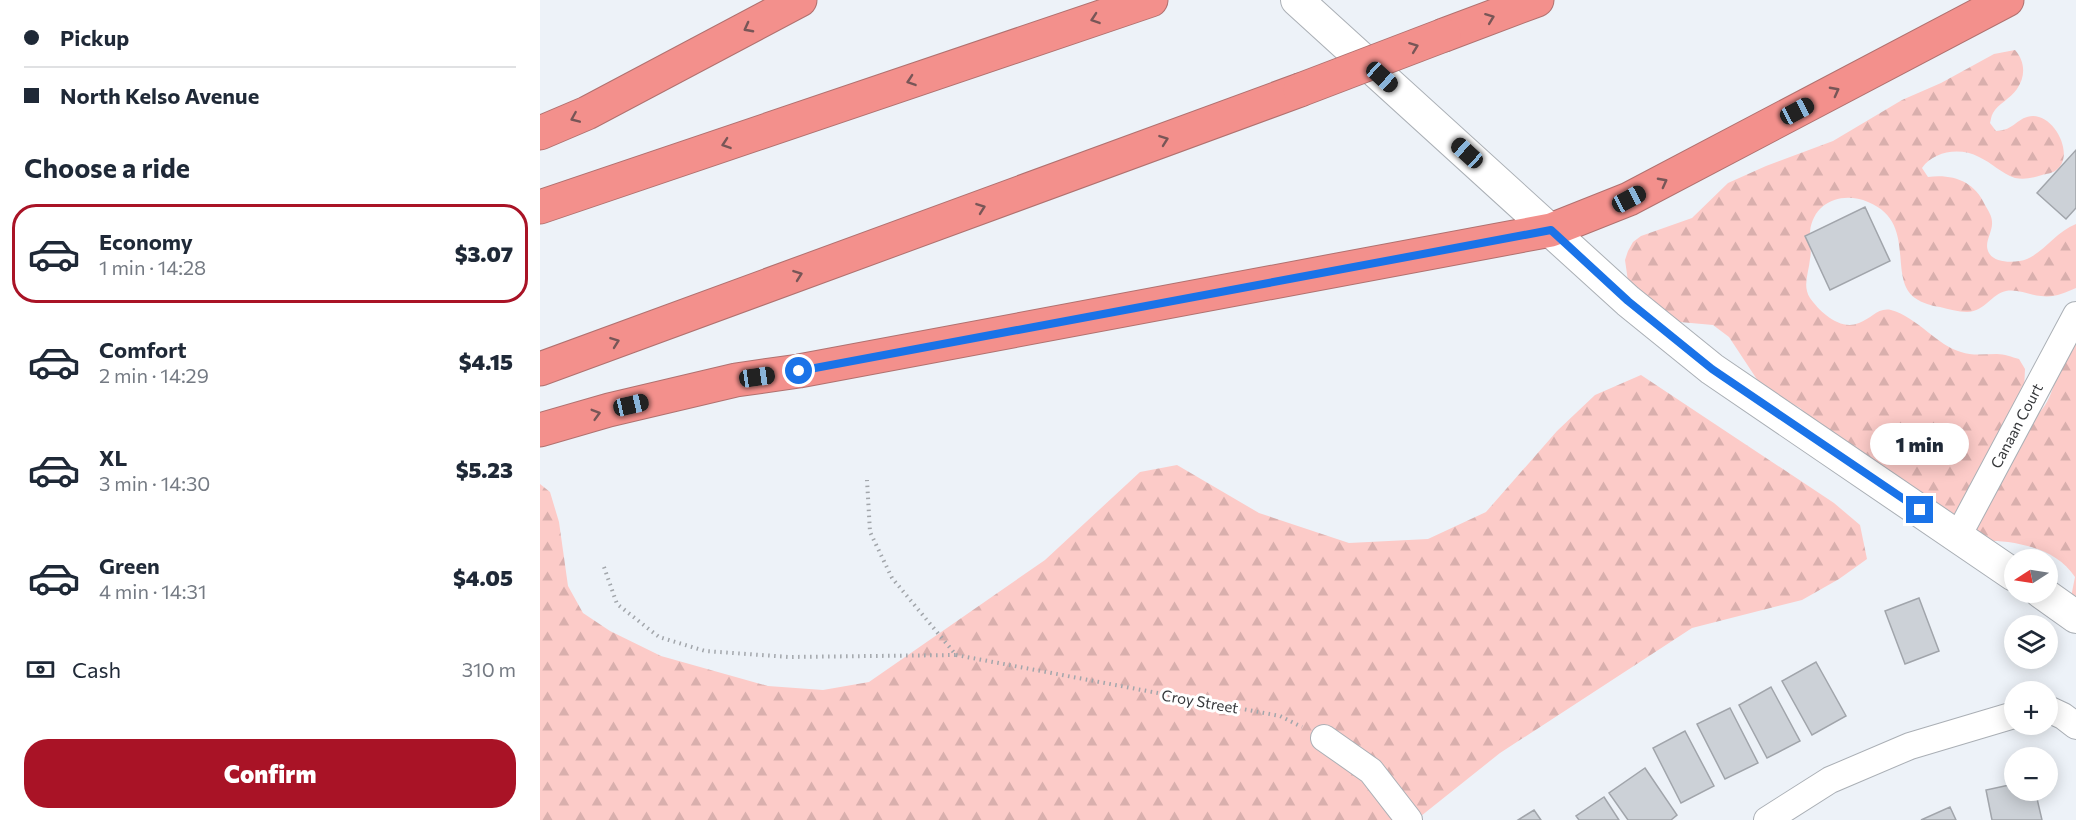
<!DOCTYPE html>
<html lang="en">
<head>
<meta charset="utf-8">
<style>
  :root { --surface:#fff; --page:#f6f6f7; --text:#1f2937; --muted:#747a83; --line:#e0e1e3; --accent:#a91326 }
  body { margin:0; font-family:Commissioner,sans-serif; background:var(--page); color:var(--text); height:100vh; display:flex; flex-direction:column; font-size:22px; white-space:nowrap }
  * { box-sizing:border-box; margin:0 }
  p { font-size:20px; color:var(--muted) }
  .icon { flex:none; width:33px; height:33px; fill:none; stroke:currentColor; stroke-width:2; stroke-linecap:round; stroke-linejoin:round }
  .map { position:relative; flex:1; overflow:hidden }
  .details { display:flex; flex-direction:column; background:var(--surface); width:540px }
  .details>* { flex:none }
  .hud { display:grid; align-content:center; height:132px; padding:0 24px; background:var(--surface) }
  .needle { width:39px; rotate:258deg }
  .tools { position:absolute; left:1464px; top:549px; display:grid; gap:12px }
  .tools a { display:grid; place-items:center; width:54px; height:54px; border-radius:50%; background:var(--surface); box-shadow:0 3px 15px #0003; font-size:30px }
  .end { position:absolute; width:27px; height:27px; margin:-14px; border:8px solid #1a73e8; background:#fff; box-shadow:0 0 0 3px #fff }
  .from { border-radius:50% }
  .bubble { position:absolute; height:42px; border-radius:21px; background:var(--surface); box-shadow:0 3px 15px #0003; font-size:20px; font-weight:800; line-height:42px; text-align:center }
  .car { position:absolute; width:18px; height:36px; margin:-18px -9px; border-radius:8px; box-shadow:0 0 4px 2px #0007; background:linear-gradient(#222 24%,#8ab4d8 0 40%,#222 0 76%,#8ab4d8 0 86%,#222 0) }
  .hud b { display:flex; align-items:center; gap:21px; height:57px; font-size:22px }
  .hud b+b { border-top:2px solid var(--line) }
  .hud i { width:15px; height:15px; background:var(--text) }
  ul { padding:0; list-style:none }
  li { display:flex; align-items:center; gap:18px; height:99px; margin:0 12px 9px; padding:0 12px; border:3px solid transparent; border-radius:24px }
  li div { flex:1 }
  li b { display:block; font-size:22px }
  li em { font-style:normal; font-weight:800 }
  li.on { border-color:var(--accent) }
  li>.icon { width:54px; height:54px; stroke-width:1.5 }
  h2 { padding:0 24px; font-size:27px; line-height:72px }
  .pay { display:flex; align-items:center; gap:15px; height:66px; padding:0 24px; font-size:22px }
  .pay p { margin-inline-start:auto }
  .action { display:flex; gap:12px; margin-top:auto; padding:12px 24px }
  .action a { flex:1; height:69px; border-radius:24px; background:var(--accent); color:#fff; font-size:24px; font-weight:800; line-height:69px; text-align:center }
  main { display:flex; flex:1; min-height:0 }
  .map>svg:first-child { display:block }
  .forest { fill:url(#forest-firs) }
  .building { fill:#ccd1d7; stroke:#a1a5ab; stroke-width:1.5 }
  .lines { fill:none; stroke-linecap:round; stroke-linejoin:round }
  .minor-casing { stroke:#aaafb5; stroke-width:28 }
  .tertiary-casing { stroke:#aaafb5; stroke-width:34 }
  .motorway-casing { stroke:#b0716f; stroke-width:35 }
  .path { stroke:#a2a6ab; stroke-width:4; stroke-dasharray:1.5 4.5; stroke-linecap:butt }
  .minor { stroke:#fff; stroke-width:26 }
  .tertiary { stroke:#fff; stroke-width:32 }
  .motorway { stroke:#f3908c; stroke-width:33 }
  .motorway-bridge-casing { stroke:#b0716f; stroke-width:35; stroke-linecap:butt }
  .motorway-bridge { stroke:#f3908c; stroke-width:33 }
  .oneway { stroke:#785657 }
  .route { stroke:#1a73e8; stroke-width:8 }
  .labels { text-anchor:middle; stroke-width:6; stroke-linejoin:round; paint-order:stroke }
  .street-label { font-size:15px; fill:#35373a; stroke:#fff }
</style>
</head>
<body>
<main>
<section class="details">
<div class="hud">
<b><i class="from"></i>Pickup</b>
<b><i></i>North Kelso Avenue</b>
</div>
<h2>Choose a ride</h2>
<ul>
<li class="on"><svg class="icon" aria-label="car" viewBox="0 0 24 24"><path d="M5 17H2v-5l4-1 3-4h7l3 4 3 1v5h-3M9 17h6M6 11h13"/><circle cx="7" cy="17" r="2"/><circle cx="17" cy="17" r="2"/></svg><div><b>Economy</b><p>1 min · 14:28</p></div><em>$3.07</em></li>
<li><svg class="icon" aria-label="car" viewBox="0 0 24 24"><path d="M5 17H2v-5l4-1 3-4h7l3 4 3 1v5h-3M9 17h6M6 11h13"/><circle cx="7" cy="17" r="2"/><circle cx="17" cy="17" r="2"/></svg><div><b>Comfort</b><p>2 min · 14:29</p></div><em>$4.15</em></li>
<li><svg class="icon" aria-label="car" viewBox="0 0 24 24"><path d="M5 17H2v-5l4-1 3-4h7l3 4 3 1v5h-3M9 17h6M6 11h13"/><circle cx="7" cy="17" r="2"/><circle cx="17" cy="17" r="2"/></svg><div><b>XL</b><p>3 min · 14:30</p></div><em>$5.23</em></li>
<li><svg class="icon" aria-label="car" viewBox="0 0 24 24"><path d="M5 17H2v-5l4-1 3-4h7l3 4 3 1v5h-3M9 17h6M6 11h13"/><circle cx="7" cy="17" r="2"/><circle cx="17" cy="17" r="2"/></svg><div><b>Green</b><p>4 min · 14:31</p></div><em>$4.05</em></li>
</ul>
<div class="pay"><svg class="icon" aria-label="cash" viewBox="0 0 24 24"><path d="M3 7h18v10H3z"/><circle cx="12" cy="12" r="2"/></svg>Cash<p>310 m</p></div>
<div class="action"><a>Confirm</a></div>
</section>
<div class="map">
<svg width="1536" height="820" viewBox="0 0 1536 820">
  <defs>
    <pattern id="forest-firs" width="22" height="20" patternUnits="userSpaceOnUse" patternTransform="scale(1.5)"><rect width="22" height="20" fill="#fccbc8"/><path d="M5 1l3.5 6h-7zM16 11l3.5 6h-7z" fill="#d9afad"/></pattern>
  </defs>
  <rect width="100%" height="100%" fill="#edf2f8"/>
  <path class="forest" d="M1475 50C1485 61 1486 76 1477 89 1470 99 1458 104 1453 113 1451 116 1451 120 1450 123L1456 131C1474 131 1478 116 1493 116 1516 116 1536 158 1515 171 1512 173 1506 174 1502 175 1493 178 1484 180 1475 178 1461 173 1452 163 1439 157 1420 147 1394 151 1382 168L1388 177C1413 174 1434 181 1445 205 1448 210 1452 216 1452 222 1453 232 1443 243 1449 253 1455 264 1477 263 1487 259 1505 251 1516 232 1536 224V288C1525 293 1513 298 1501 296 1489 295 1478 289 1466 291 1451 294 1446 311 1427 312 1418 312 1409 309 1400 307 1392 306 1382 303 1375 298 1347 278 1378 222 1328 202 1302 191 1273 202 1270 232 1269 241 1272 250 1270 259 1269 272 1262 286 1270 298 1280 312 1300 331 1319 323 1331 319 1338 307 1351 310 1377 317 1398 346 1421 352 1432 356 1445 354 1457 354 1464 354 1472 357 1479 359L1485 369 1484 391 1489 411 1499 413C1516 395 1518 364 1525 341 1528 331 1532 322 1536 313V607L1531 597 1535 577C1520 554 1494 546 1468 542 1461 541 1451 542 1445 538 1427 527 1417 511 1395 507L1275 423 1260 408 1233 394 1218 381 1189 337 1173 325 1140 322 1131 319 1088 281 1085 260 1088 251 1093 242 1101 236 1152 218 1188 183 1226 166 1293 141 1362 100 1401 83 1454 54Z
    M1101 375 1294 503 1320 525 1327 559 1299 579 1262 600 1152 628 960 753 876 820H0V484L10 492 19 522 28 586 43 613 70 631 121 656 228 686 283 690 329 682 505 560 600 472 637 465 719 513 809 543 888 539 946 512 1017 431 1055 395Z"/>
  <path class="building" d="M1536 150V208L1526 219 1497 193Z
    M1325 207 1350 261 1290 290 1265 236Z
    M1379 598 1399 651 1365 664 1345 611Z
    M1276 662 1306 716 1272 735 1242 681Z
    M1231 687 1260 741 1227 758 1199 705Z
    M1190 708 1218 763 1185 779 1157 724Z
    M1145 731 1174 786 1141 803 1113 748Z
    M1105 768 1137 815 1131 820H1088L1069 793Z
    M1474 784V790H1495L1502 820H1452L1446 790Z
    M1064 797 1079 820H1039L1036 816Z
    M1410 807 1416 820H1381Z
    M994 810 1001 820H978Z"/>
  <g class="lines">
    <defs>
      <path id="minor" d="M1418 536 1536 315
        M1508 709 1523 716 1536 726
        M784 738 831 771 869 820
        M1227 820 1290 780 1370 746 1474 715"/>
      <path id="tertiary" d="M757 0 1088 301 1172 369 1474 575
        M1501 592 1536 617"/>
      <path id="motorway" d="M904 35 997 0
        M0 133 47 113 260 0
        M0 207 611 0
        M0 369 760 90
        M0 430 69 410 196 380 259 371 1011 230 1089 199 1467 0"/>
    </defs>
    <use href="#minor" class="minor-casing"/>
    <use href="#tertiary" class="tertiary-casing"/>
    <use href="#motorway" class="motorway-casing"/>
    <path class="path" d="M64 567 77 604 119 637 165 651 249 657 416 655 352 578 330 532 327 480
      M416 655 740 716 762 727"/>
    <use href="#minor" class="minor"/>
    <use href="#tertiary" class="tertiary"/>
    <use href="#motorway" class="motorway"/>
    <defs>
      <path id="motorway-bridge" d="M760 90 904 35"/>
    </defs>
    <use href="#motorway-bridge" class="motorway-bridge-casing"/>
    <use href="#motorway-bridge" class="motorway-bridge"/>
  </g>
  <defs><path id="oneway-chevron" d="M-2-3.5L2.5 0L-2 3.5" fill="none" stroke-width="1.6" stroke-linecap="round" stroke-linejoin="round" transform="scale(1.5)"/></defs>
  <g class="oneway">
    <use href="#oneway-chevron" transform="translate(950 18) rotate(-21)"/>
    <use href="#oneway-chevron" transform="translate(555 19) rotate(161)"/>
    <use href="#oneway-chevron" transform="translate(208 28) rotate(152)"/>
    <use href="#oneway-chevron" transform="translate(874 47) rotate(-21)"/>
    <use href="#oneway-chevron" transform="translate(371 81) rotate(161)"/>
    <use href="#oneway-chevron" transform="translate(1295 91) rotate(-28)"/>
    <use href="#oneway-chevron" transform="translate(35 118) rotate(157)"/>
    <use href="#oneway-chevron" transform="translate(624 140) rotate(-20)"/>
    <use href="#oneway-chevron" transform="translate(186 144) rotate(161)"/>
    <use href="#oneway-chevron" transform="translate(1123 182) rotate(-28)"/>
    <use href="#oneway-chevron" transform="translate(441 208) rotate(-20)"/>
    <use href="#oneway-chevron" transform="translate(258 275) rotate(-20)"/>
    <use href="#oneway-chevron" transform="translate(75 342) rotate(-20)"/>
    <use href="#oneway-chevron" transform="translate(56 414) rotate(-16)"/>
  </g>
  <g class="lines">
    <path class="route" d="M259 371 1011 230 1088 301 1172 369 1380 510"/>
  </g>
  <g class="labels">
    <g class="street-label">
      <text transform="translate(1477 426) rotate(-62)" y="5">Canaan Court</text>
      <text transform="translate(660 702) rotate(10)" y="5">Croy Street</text>
    </g>
  </g>
</svg>
<div class="tools">
<a><svg class="needle" viewBox="-14 -14 28 28"><path d="M0-13l5 13h-10z" fill="#e53935"/><path d="M0 13l5-13h-10z" fill="#747a83"/></svg></a>
<a><svg class="icon" aria-label="layers" viewBox="0 0 24 24"><path d="M12 4l9 5-9 5-9-5zM3 14l9 5 9-5"/></svg></a>
<a>+</a>
<a>−</a>
</div>
<i class="end from" style="left:259px;top:371px"></i>
<i class="end" style="left:1380px;top:510px"></i>
<div class="bubble" style="left:1330px;top:423px;width:99px">1 min</div>
<i class="car" style="left:842px;top:77px;rotate:132deg"></i>
<i class="car" style="left:1257px;top:111px;rotate:62deg"></i>
<i class="car" style="left:927px;top:153px;rotate:312deg"></i>
<i class="car" style="left:1089px;top:199px;rotate:62deg"></i>
<i class="car" style="left:217px;top:377px;rotate:82deg"></i>
<i class="car" style="left:91px;top:405px;rotate:77deg"></i>
</div>
</main>
</body>
</html>
